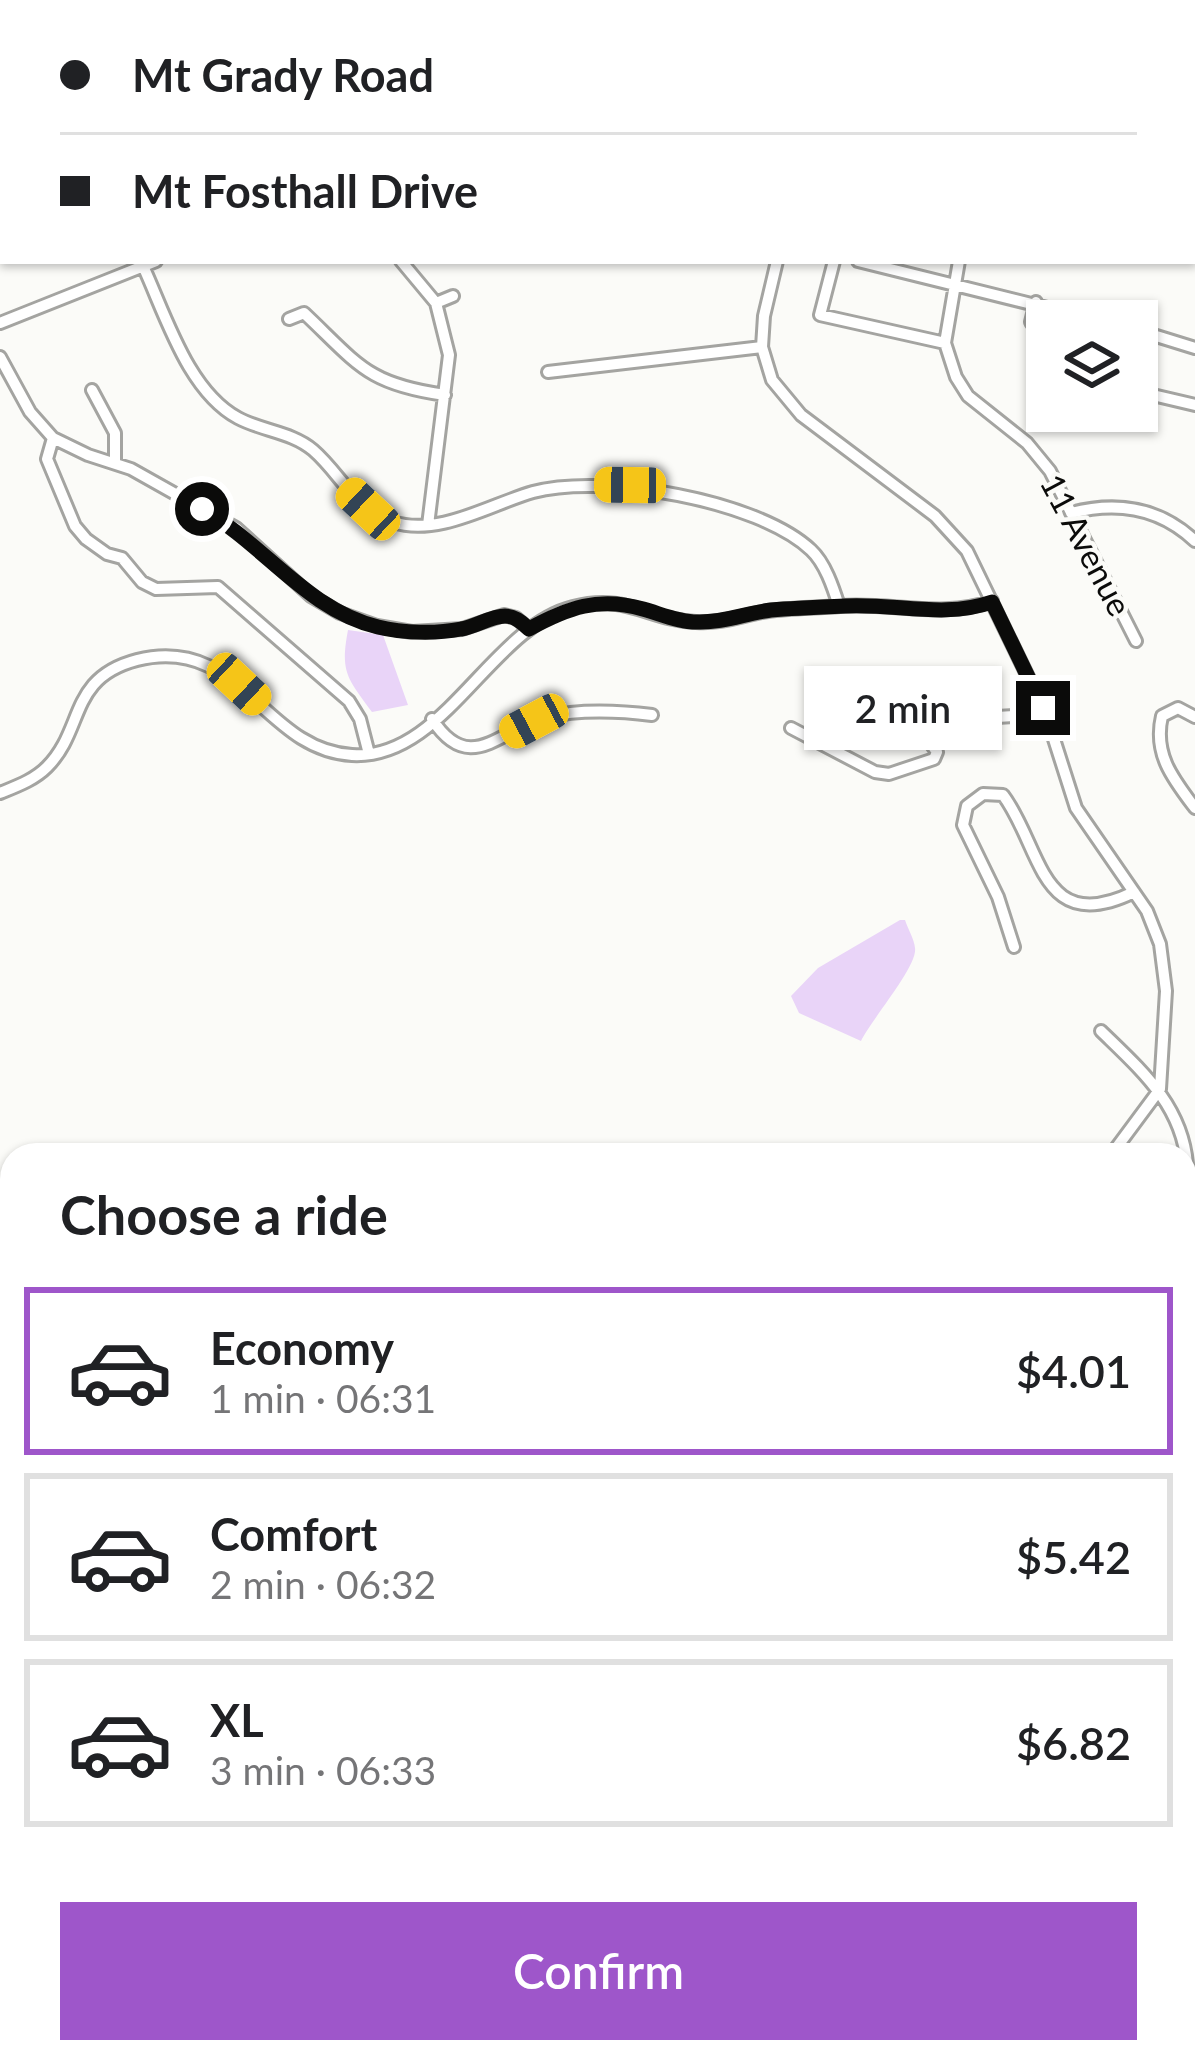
<!DOCTYPE html>
<html lang="en">
<head>
<meta charset="utf-8">
<style>
  :root { --surface:#fff; --page:#f6f6f6; --text:#202124; --muted:#757577; --line:#e0e0e0; --accent:#9e56ca }
  body { margin:0; font-family:Lato,sans-serif; background:var(--page); color:var(--text); height:100vh; display:flex; flex-direction:column; font-size:45px; white-space:nowrap }
  * { box-sizing:border-box; margin:0 }
  p { font-size:39px; color:var(--muted) }
  .icon { flex:none; width:66px; height:66px; fill:none; stroke:currentColor; stroke-width:2; stroke-linecap:round; stroke-linejoin:round }
  .map { position:relative; flex:1; overflow:hidden }
  .sheet { position:absolute; left:0px; top:1143px; width:1197px; height:921px; display:flex; flex-direction:column; background:var(--surface); border-radius:36px 36px 0 0; box-shadow:0 3px 9px #0004 }
  .sheet>* { flex:none }
  .banner { position:absolute; left:0px; top:0px; width:1197px; height:264px; box-shadow:0 3px 9px #0004; display:grid; align-content:center; height:264px; padding:0 60px; background:var(--surface) }
  .tools { position:absolute; left:1026px; top:300px; display:grid; gap:24px }
  .tools a { display:grid; place-items:center; width:132px; height:132px; border-radius:0px; background:var(--surface); box-shadow:0 3px 9px #0004; font-size:60px }
  .end { position:absolute; width:54px; height:54px; margin:-27px; border:15px solid #0b0b0a; background:#fff; box-shadow:0 0 0 6px #fff }
  .from { border-radius:50% }
  .bubble { position:absolute; height:84px; border-radius:0px; background:var(--surface); box-shadow:0 3px 9px #0004; font-size:39px; font-weight:600; line-height:84px; text-align:center }
  .car { position:absolute; width:36px; height:72px; margin:-36px -18px; border-radius:15px; box-shadow:0 0 9px 3px #0007; background:linear-gradient(#f5c518 24%,#345 0 40%,#f5c518 0 76%,#345 0 86%,#f5c518 0) }
  .banner b { display:flex; align-items:center; gap:42px; height:114px; font-size:45px }
  .banner b+b { border-top:3px solid var(--line) }
  .banner i { width:30px; height:30px; background:var(--text) }
  ul { padding:0; list-style:none }
  li { display:flex; align-items:center; gap:36px; height:168px; margin:0 24px 18px; padding:0 36px; border:6px solid var(--line); border-radius:0px }
  li div { flex:1 }
  li b { display:block; font-size:45px }
  li em { font-style:normal; font-weight:600 }
  li.selected { border-color:var(--accent) }
  li>.icon { width:108px; height:108px; stroke-width:1.5 }
  h2 { padding:0 60px; font-size:54px; line-height:144px }
  .button { display:flex; gap:24px; margin-top:auto; padding:24px 60px }
  .button a { flex:1; height:138px; border-radius:0px; background:var(--accent); color:#fff; font-size:48px; font-weight:600; line-height:138px; text-align:center }
  .map>svg:first-child { display:block }
  .green { fill:#e9d4f8 }
  .lines { fill:none; stroke-linecap:round; stroke-linejoin:round }
  .minor-casing { stroke:#a4a4a1; stroke-width:16 }
  .minor { stroke:#fff; stroke-width:10 }
  .route { stroke:#0b0b0a; stroke-width:15 }
  .labels { text-anchor:middle; stroke-width:9; stroke-linejoin:round; paint-order:stroke }
  .street-label { font-size:33px; fill:#0b0b0a; stroke:#fbfbf8 }
</style>
</head>
<body>
<div class="map">
<svg width="1195" height="2062" viewBox="0 0 1195 2062">
  <rect width="100%" height="100%" fill="#fbfbf8"/>
  <path class="green" d="M348 630 383 635 408 705 372 712C347 678 340 672 348 630Z
    M900 920H905C908 929 914 939 915 948 918 966 871 1020 861 1041L799 1013 791 996 818 968Z
    M1190 1514 1195 1516V1608H1185V1515Z"/>
  <g class="lines">
    <defs>
      <path id="minor" d="M229 0 230 3
        M504 3 505 0
        M1060 3 1063 0
        M0 18H3
        M1194 110H1195
        M0 149 3 148
        M0 215 3 214
        M401 261 436 303 449 355 428 525
        M777 261 764 316 762 347 772 380 801 415 935 516 967 551 1046 714 1076 808 1147 911 1160 944 1166 991 1160 1089 1111 1155
        M834 261 820 315 945 343
        M858 261 1100 321
        M959 261 945 343 956 377 968 396 1027 443 1050 471 1136 641
        M143 266C166 316 188 391 238 418 262 431 292 432 313 450 341 474 354 509 393 522 438 537 491 504 533 492 603 473 758 500 811 550 825 563 833 587 839 606
        M1036 302 1031 322 1047 344
        M436 303 453 296
        M289 319 304 313C359 365 367 384 445 395
        M0 323 156 261
        M1137 330 1195 348
        M0 357 30 412 53 438 88 455 131 469 236 528 311 596 340 613 377 626 412 632 462 629 504 615 516 618 529 629
        M548 372 762 347
        M92 390 115 433V463
        M1140 392 1195 405
        M53 438 47 459 75 526 86 539 107 554 122 558 142 582 156 589 218 587 349 701 360 719 369 754
        M1071 513C1117 501 1159 507 1195 541
        M1195 717 1178 708 1162 716C1153 754 1173 779 1195 808
        M432 719C470 778 501 728 547 717 578 709 621 711 652 715
        M791 728 875 772 889 774 934 759 937 752 927 738 879 727 871 716C872 698 880 693 897 687L997 717 1046 714
        M0 793C17 786 34 780 47 767 85 729 68 678 137 660 241 634 263 750 352 755 444 760 490 628 573 607 627 593 648 620 696 622 722 624 743 615 768 611 791 608 817 608 840 606 893 602 942 619 992 601
        M1014 947 998 897 963 825 967 806 983 794 1003 795C1042 847 1040 938 1134 892
        M1101 1031C1141 1070 1182 1105 1187 1164 1190 1189 1186 1217 1195 1240
        M1185 1754 1195 1707
        M1185 1785 1195 1787
        M1185 1856 1195 1859
        M774 2062 794 2052
        M893 2062 902 2052"/>
    </defs>
    <use href="#minor" class="minor-casing"/>
    <use href="#minor" class="minor"/>
  </g>
  <g class="lines">
    <path class="route" d="M202 509C264 544 307 610 378 627 403 633 435 634 461 629 475 627 491 616 505 616 515 616 522 623 529 629 567 608 599 596 643 609 661 614 679 622 697 622 723 623 746 613 771 610 795 608 821 607 845 606 897 603 943 619 992 602L1043 708"/>
  </g>
  <g class="labels">
    <g class="street-label">
      <text transform="translate(1086 545) rotate(62)" y="12">11 Avenue</text>
    </g>
  </g>
</svg>
<div class="tools">
<a><svg class="icon" aria-label="layers" viewBox="0 0 24 24"><path d="M12 4l9 5-9 5-9-5zM3 14l9 5 9-5"/></svg></a>
</div>
<i class="end from" style="left:202px;top:509px"></i>
<i class="end" style="left:1043px;top:708px"></i>
<div class="bubble" style="left:804px;top:666px;width:198px">2 min</div>
<i class="car" style="left:630px;top:485px;rotate:271deg"></i>
<i class="car" style="left:368px;top:509px;rotate:313deg"></i>
<i class="car" style="left:239px;top:684px;rotate:133deg"></i>
<i class="car" style="left:534px;top:721px;rotate:242deg"></i>
<div class="banner">
<b><i class="from"></i>Mt Grady Road</b>
<b><i></i>Mt Fosthall Drive</b>
</div>
<section class="sheet">
<h2>Choose a ride</h2>
<ul>
<li class="selected"><svg class="icon" aria-label="car" viewBox="0 0 24 24"><path d="M5 17H2v-5l4-1 3-4h7l3 4 3 1v5h-3M9 17h6M6 11h13"/><circle cx="7" cy="17" r="2"/><circle cx="17" cy="17" r="2"/></svg><div><b>Economy</b><p>1 min · 06:31</p></div><em>$4.01</em></li>
<li><svg class="icon" aria-label="car" viewBox="0 0 24 24"><path d="M5 17H2v-5l4-1 3-4h7l3 4 3 1v5h-3M9 17h6M6 11h13"/><circle cx="7" cy="17" r="2"/><circle cx="17" cy="17" r="2"/></svg><div><b>Comfort</b><p>2 min · 06:32</p></div><em>$5.42</em></li>
<li><svg class="icon" aria-label="car" viewBox="0 0 24 24"><path d="M5 17H2v-5l4-1 3-4h7l3 4 3 1v5h-3M9 17h6M6 11h13"/><circle cx="7" cy="17" r="2"/><circle cx="17" cy="17" r="2"/></svg><div><b>XL</b><p>3 min · 06:33</p></div><em>$6.82</em></li>
</ul>
<div class="button"><a>Confirm</a></div>
</section>
</div>
</body>
</html>
